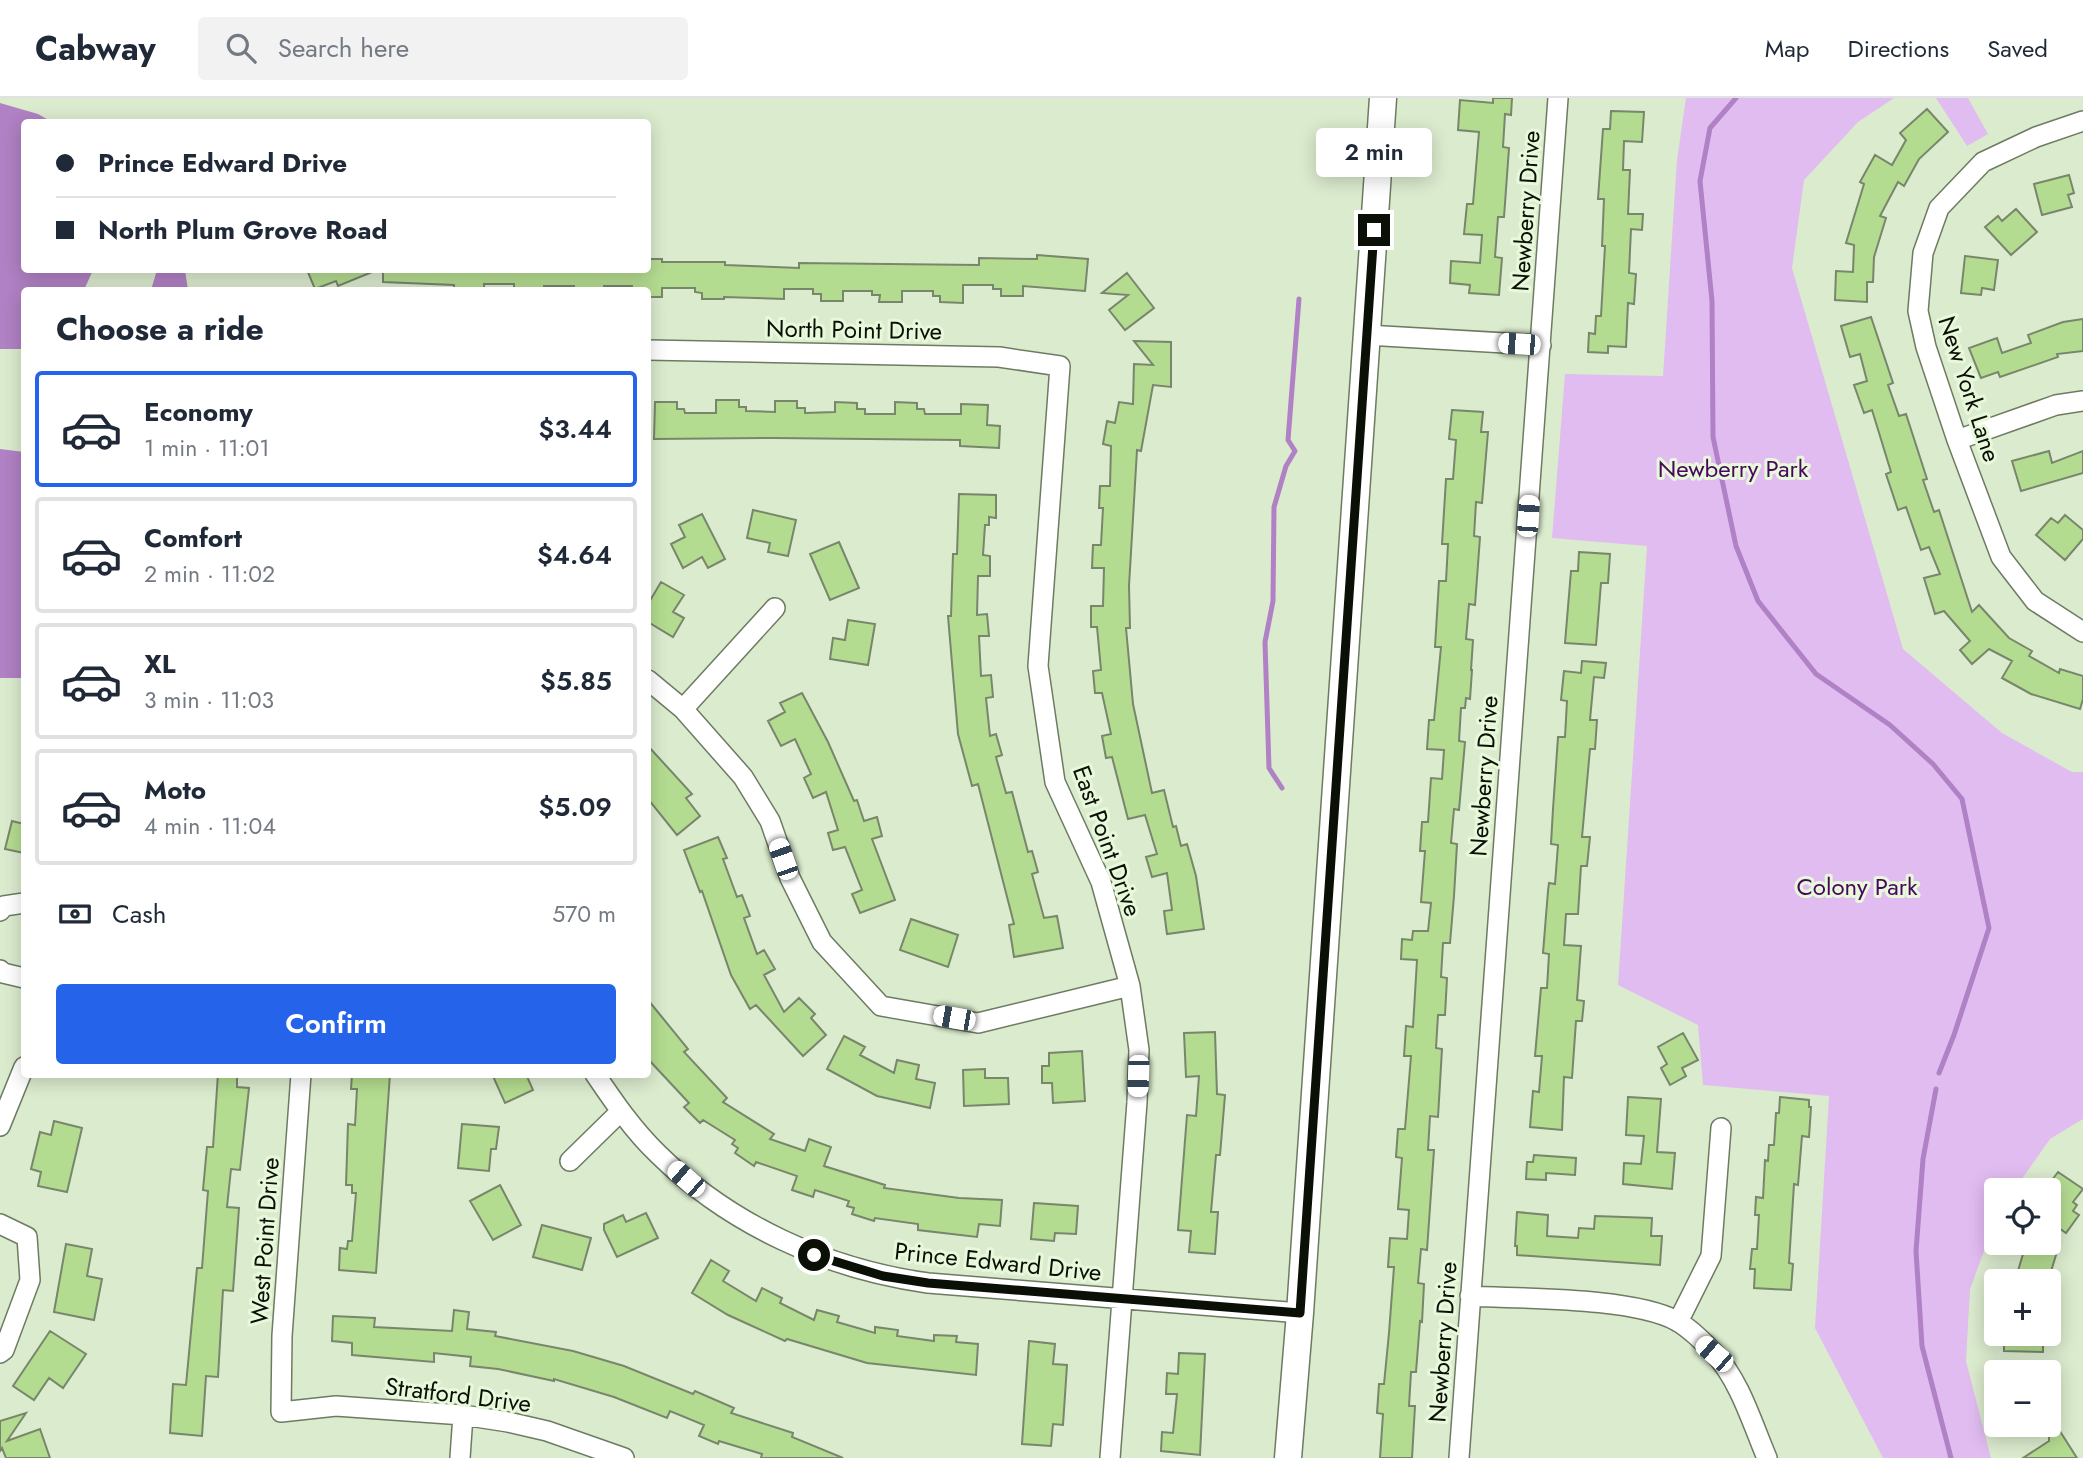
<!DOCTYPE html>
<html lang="en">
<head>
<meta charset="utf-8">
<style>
  :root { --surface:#fff; --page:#f2f2f3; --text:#1f2937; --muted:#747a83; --line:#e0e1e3; --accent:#2563eb }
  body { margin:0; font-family:Jost,sans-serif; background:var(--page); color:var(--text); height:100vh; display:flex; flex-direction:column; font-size:26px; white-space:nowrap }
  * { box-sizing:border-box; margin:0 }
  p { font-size:23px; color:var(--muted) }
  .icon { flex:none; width:38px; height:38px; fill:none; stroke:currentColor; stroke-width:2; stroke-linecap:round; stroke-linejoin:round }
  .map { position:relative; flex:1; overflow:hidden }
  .details { position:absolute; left:21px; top:189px; width:630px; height:791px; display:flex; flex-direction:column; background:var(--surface); border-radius:7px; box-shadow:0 4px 18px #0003 }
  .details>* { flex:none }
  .hud { position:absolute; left:21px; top:21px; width:630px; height:154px; border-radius:7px; box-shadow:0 4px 18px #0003; display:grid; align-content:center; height:154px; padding:0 35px; background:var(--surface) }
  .controls { position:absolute; left:1984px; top:1080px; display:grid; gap:14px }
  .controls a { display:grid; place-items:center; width:77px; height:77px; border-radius:7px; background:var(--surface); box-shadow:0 4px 18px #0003; font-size:35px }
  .end { position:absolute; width:32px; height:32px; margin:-16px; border:9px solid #0b1007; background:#fff; box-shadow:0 0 0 4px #fff }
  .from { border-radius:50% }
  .bubble { position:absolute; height:49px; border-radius:7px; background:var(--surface); box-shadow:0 4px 18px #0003; font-size:23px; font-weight:600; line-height:49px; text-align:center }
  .car { position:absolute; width:21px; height:42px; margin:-21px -10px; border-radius:9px; box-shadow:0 0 5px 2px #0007; background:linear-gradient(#fff 24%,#345 0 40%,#fff 0 76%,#345 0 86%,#fff 0) }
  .hud b { display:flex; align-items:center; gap:24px; height:66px; font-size:26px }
  .hud b+b { border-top:2px solid var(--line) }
  .hud i { width:18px; height:18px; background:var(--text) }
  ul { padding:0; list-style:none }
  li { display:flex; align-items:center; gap:21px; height:116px; margin:0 14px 10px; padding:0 21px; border:4px solid var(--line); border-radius:7px }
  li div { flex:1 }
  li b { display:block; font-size:26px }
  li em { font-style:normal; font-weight:600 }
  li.active { border-color:var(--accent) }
  li>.icon { width:63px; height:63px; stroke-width:1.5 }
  h2 { padding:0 35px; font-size:32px; line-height:84px }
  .pay { display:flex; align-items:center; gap:18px; height:77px; padding:0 35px; font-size:26px }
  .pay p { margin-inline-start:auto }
  .primary-button { display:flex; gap:14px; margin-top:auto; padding:14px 35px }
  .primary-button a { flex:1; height:80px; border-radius:7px; background:var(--accent); color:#fff; font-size:28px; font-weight:600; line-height:80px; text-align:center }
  header { display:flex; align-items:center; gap:42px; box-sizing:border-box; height:98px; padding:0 35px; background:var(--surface); border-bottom:2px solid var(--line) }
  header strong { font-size:33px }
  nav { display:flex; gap:38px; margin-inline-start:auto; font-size:24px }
  .search { width:490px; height:63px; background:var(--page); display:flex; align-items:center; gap:18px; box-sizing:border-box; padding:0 24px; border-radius:7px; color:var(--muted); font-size:26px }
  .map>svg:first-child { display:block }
  .green { fill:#e1bcf1 }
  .water { fill:#b081c4 }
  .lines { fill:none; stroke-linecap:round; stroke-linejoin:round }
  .stream { stroke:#b081c4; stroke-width:5 }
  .building { fill:#b4dc90; stroke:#78866c; stroke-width:2 }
  .street-casing { stroke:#6d7b62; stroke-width:22 }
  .secondary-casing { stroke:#6d7b62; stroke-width:29 }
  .street { stroke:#fff; stroke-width:19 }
  .secondary { stroke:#fff; stroke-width:26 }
  .route { stroke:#0b1007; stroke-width:9 }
  .labels { text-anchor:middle; stroke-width:6; stroke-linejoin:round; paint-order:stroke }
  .street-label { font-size:24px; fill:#0b1007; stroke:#e8f8db }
  .park-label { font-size:24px; fill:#47075c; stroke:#e8f8db }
</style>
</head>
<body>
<header>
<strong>Cabway</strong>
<div class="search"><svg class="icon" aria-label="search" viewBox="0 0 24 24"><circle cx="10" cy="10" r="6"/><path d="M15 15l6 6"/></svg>Search here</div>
<nav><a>Map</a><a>Directions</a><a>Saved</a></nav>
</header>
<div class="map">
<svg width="2083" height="1360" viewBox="0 0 2083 1360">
  <rect width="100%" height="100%" fill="#dbebce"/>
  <path class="green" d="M1686 0H1894L1858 24 1804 82 1792 170 1903 551 2002 635 2072 674H2083V1021L2050 1041 2014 1092H1997V1118L1970 1191 1966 1263 1991 1360H1883L1815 1230 1829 998 1703 987 1698 927 1618 887 1647 448 1552 440 1565 276 1663 278 1677 62Z
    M1936 0H1968L1988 36 1967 48Z"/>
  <path class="water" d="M0 5 38 16 52 24H24V172H93L84 192H24V251H0Z
    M157 172H185L188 192H151Z
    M0 351 24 354V580H0Z"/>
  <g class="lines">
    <path class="stream" d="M1736 0 1710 30 1700 83 1712 203 1713 339 1736 448 1758 503 1816 576 1890 627 1933 666 1962 701 1989 830 1954 937 1939 975
      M1282 690 1269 670 1265 544 1273 503 1274 409 1286 368 1295 353 1288 342 1299 201
      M1936 991 1923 1061 1916 1153 1922 1248 1951 1360"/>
  </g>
  <path class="building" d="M1493 0H1512L1511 17 1505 16 1503 49 1509 50 1504 119H1498L1495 159 1502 160 1499 197 1469 195 1470 187 1450 185 1451 163 1480 165 1482 137 1464 136 1467 106H1473L1479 34 1458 32 1460 2 1493 5Z
    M1927 11 1948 34 1919 61 1904 88 1898 84 1880 118 1886 120 1874 159 1873 184H1867V204L1835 202 1836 173 1853 174 1854 147 1846 145 1864 86 1860 84 1875 57 1892 67 1906 42 1900 35Z
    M1611 13 1644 14 1642 44 1624 43 1623 72H1630L1628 116H1643L1642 132 1631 131 1629 175 1636 176 1634 206 1628 205 1626 249 1608 248V255L1588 254 1589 235 1595 236 1596 218H1601L1605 148H1602L1604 101H1598L1603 31H1610Z
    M2069 77 2074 95 2068 97 2072 109 2042 117 2034 86Z
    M2016 111 2037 134 2011 157 1985 129 1998 118 2002 123Z
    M1037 157 1088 161 1085 193 1023 188V198H1001V191H993V187H963V205L940 204V198H933V193H902V204H879L880 197H872V193H843V203H821V196H813V191H784V201L724 199V201H702V195L695 194V190H662V199H648V192H632V188H604V192H574V188H544V192H522V191H514V186H484V192H462L454 191V187L383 184V172H648V161H662V164H725V167L799 170V165L979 167V160L1037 161Z
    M1965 158 1998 162 1994 192 1982 190 1981 197 1961 195Z
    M307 172H377L338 188 336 183 315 191Z
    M1127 175 1154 210 1125 232 1109 212 1128 197 1102 195Z
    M1871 219 1893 285 1888 287 1899 318 1906 316 1927 381 1923 382 1934 414 1939 412 1972 514 1979 507 2009 540 2032 553 2029 558 2059 575 2060 571 2083 578V601L2080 611 2031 596 2002 580 2012 563 1989 551 1972 566 1960 552 1970 543 1944 513 1935 516 1924 480 1940 476 1929 449 1921 452 1906 409 1898 412 1886 376 1891 374 1872 312 1864 315 1854 287 1867 283 1860 256 1850 259 1841 228Z
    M2083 221V253L2057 256 2058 259 2000 279 1998 274 1981 280 1969 250 1997 240 2002 255 2031 245 2028 237 2063 224Z
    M1134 243 1171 244V289L1153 287 1141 353 1137 352 1129 488 1130 530H1126L1133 606 1152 695 1164 692 1173 729 1176 728 1181 748 1187 746 1196 778 1204 831 1167 836 1164 813 1172 812 1167 775 1152 779 1146 759 1157 756 1145 717 1128 721 1112 659 1106 660 1102 638 1111 636 1102 595H1095L1093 573 1101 572 1097 529H1091V508H1103L1104 470H1092L1093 447H1101L1103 410H1099L1100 388H1110L1111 348 1103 346 1107 323 1115 325 1119 304 1133 306 1134 266 1153 267Z
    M716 302H739V309H746V313L775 314V303H797V310H805V315L835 314V304L857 305V311H865V316H895V304L917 305V311H924L925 316H961V306L988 307 987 327 1000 328 999 350 960 348V342L775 340 654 341 655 304H677V311H684L685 315H716Z
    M1452 312 1483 314 1481 334H1488L1482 405 1476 404 1474 438 1480 439 1475 507 1469 506 1466 541 1473 542 1471 572H1472L1470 601 1466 600 1465 610H1461L1459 643 1465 644 1459 712 1454 711 1451 745 1457 746 1454 798 1450 845H1443L1441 879 1447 880 1445 917H1438L1436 950 1442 951 1438 1019 1430 1018 1428 1052H1434L1427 1152 1421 1151 1418 1185 1424 1186 1422 1224 1420 1223 1416 1274H1411L1409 1308H1415L1412 1360H1380L1383 1316 1377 1315 1379 1286H1384L1389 1235 1394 1169H1388L1390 1140 1407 1141 1409 1112 1398 1111 1402 1060 1396 1059 1398 1031H1405L1411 958H1404L1406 928 1413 929 1417 862 1401 861 1402 841 1412 842 1413 833H1428L1431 805 1421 804 1425 753H1420L1422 724H1428L1431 680 1442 681 1444 652 1427 651 1429 622H1434L1441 549H1435L1439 483H1446L1448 446H1442L1446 381H1453L1456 342 1449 341Z
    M2049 353 2052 365 2083 353V375L2021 393 2012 363Z
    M959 396 996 397V420L989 419V427H985L983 457 990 458V478H978L977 517 987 516 989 538H979L981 578 991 577 993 599 986 600 990 638 996 636 1002 657 996 659 1006 695 1012 694 1028 754 1032 753 1038 774 1032 776 1044 820 1057 818 1063 850 1014 859 1009 827 1014 826 978 686 972 688 958 636 948 518H951L953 456H957Z
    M753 412 796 422 788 458 768 454 770 445 747 440Z
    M702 416 725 461 708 470 702 459 683 470 671 446 685 439 679 427Z
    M2065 417 2083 432V441L2065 462 2036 437 2051 420 2058 425Z
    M839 444 859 490 830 502 810 456Z
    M1579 454 1610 456 1608 485H1601L1596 547 1565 545 1571 473H1578Z
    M661 484 684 497 673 514 684 520 673 539 648 524V506Z
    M848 522 875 526 868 567 830 561 833 540 845 542Z
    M1582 563 1606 565 1604 580 1594 579 1590 622H1597L1595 651H1590L1582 739H1590L1587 768H1581L1578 816H1566L1564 847 1581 848 1577 902 1584 903 1582 923H1576L1572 980 1564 979 1562 1032 1530 1029 1533 993 1539 994 1542 958H1535L1541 890H1547L1549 856 1543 855 1548 793 1549 785 1555 786 1558 747 1551 746 1553 711 1558 639H1565L1567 603 1561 602 1564 573 1581 575Z
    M802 595 828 644 854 703 857 702 864 723 877 719 882 738 872 741 895 802 860 815 852 796 862 792 845 749 833 752 828 735 838 732 826 694 813 700 804 680 811 676 795 641 781 648 768 623 785 614 780 605Z
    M648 648 692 696 686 700 700 718 677 737 648 701Z
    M12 723 24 726V755L5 751Z
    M718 739 727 760 723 761 737 799 742 797 750 818 744 820 757 856 764 852 775 871 764 877 784 914 799 900 815 916 811 920 826 937 803 958 756 907 750 911 731 877 702 793 700 794 684 752Z
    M911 821 958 837 948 869 900 852Z
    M648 902 688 951 684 954 727 1000 723 1004 774 1036 770 1041 805 1053 809 1041 831 1049 824 1068 885 1087 884 1090 959 1100 1002 1102 1000 1128 979 1126 977 1139 918 1132V1126L875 1120 874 1123 852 1116 854 1110 847 1108 849 1103 815 1092 813 1099 792 1092 797 1078 756 1064 754 1068 735 1055 738 1050 732 1046 735 1042 703 1022 700 1025 684 1009 689 1005 648 961Z
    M1215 934 1217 996 1225 997 1220 1057H1216L1211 1114H1218L1215 1156 1189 1154 1191 1133 1178 1132 1187 1017 1196 1018 1199 978 1186 979 1184 935Z
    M1683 935 1698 962 1682 970 1686 978 1670 987 1661 970 1667 966 1658 949Z
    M844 938 865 949 860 957 894 975 897 962 919 967 916 981 935 985 930 1010 877 998 827 971Z
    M1082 953 1085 1003 1053 1005 1052 985H1042V968H1049V955Z
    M985 971V980H1008L1009 1006 964 1008 963 972Z
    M218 976H237V989L249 990 240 1072 231 1071 227 1109 239 1110 233 1193 223 1192 218 1279 206 1278 202 1338 170 1335 173 1286 186 1287 197 1170H202L208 1093 203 1092 207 1049H213Z
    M352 976H390L376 1175 339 1172 340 1150 347 1151 348 1143H352L356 1095H352V1087H346L348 1026 355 1027 357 991H351Z
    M492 976H526L533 992 505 1005Z
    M1628 999 1661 1001 1657 1054 1675 1055 1672 1091 1623 1086 1624 1065 1641 1066 1644 1038 1626 1037Z
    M1780 999 1809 1002V1009H1811L1809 1039 1802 1038 1798 1087 1794 1086 1789 1165 1793 1166 1791 1192 1754 1190 1755 1171H1750L1752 1151H1757L1759 1117H1755L1756 1099 1763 1100 1765 1062 1768 1063 1769 1047H1774L1776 1015H1779Z
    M54 1023 82 1030 67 1094 38 1088 41 1074 31 1071 40 1034 51 1037Z
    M462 1026 499 1029 496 1051H491L489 1073 458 1070Z
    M1534 1057 1576 1060 1575 1077 1546 1075V1082L1526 1081 1527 1064H1533Z
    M2058 1074 2083 1091 2073 1104 2077 1107 2073 1113 2079 1117 2066 1135 2049 1123V1086Z
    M500 1087 521 1127 493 1142 470 1103Z
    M1034 1105 1078 1108 1076 1136 1055 1135 1054 1143 1031 1141Z
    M1517 1114 1548 1117 1547 1138 1578 1140 1579 1130 1594 1131 1595 1118 1652 1120 1651 1138H1662L1660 1167 1517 1157V1148H1515Z
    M646 1115 658 1140 617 1159 604 1132V1126L623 1117 626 1124Z
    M542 1127 591 1140 582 1172 533 1159Z
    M2035 1144H2060L2048 1183H2015L2026 1146 2034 1148Z
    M66 1146 92 1151 87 1178 102 1181 94 1222 54 1214Z
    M711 1162 729 1173 723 1183 756 1203 762 1190 782 1200 780 1205 814 1222 817 1212 839 1218 837 1224 875 1235V1229L898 1232 897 1238 934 1243V1237L957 1238 956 1244 978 1246 976 1277 867 1265 787 1241 785 1243 728 1217 692 1195Z
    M454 1212 469 1214 467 1231 496 1234 495 1238 573 1253 624 1268 693 1296 695 1293 734 1310 731 1315 793 1335 792 1339 843 1360H761L762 1356 719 1343 718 1346 699 1338 704 1327 670 1313 667 1320 614 1299 554 1281V1283L498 1271 470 1268 471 1259 434 1255V1264L352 1257V1245L332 1243 333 1218 375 1220 374 1229 452 1233Z
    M50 1233 86 1256 63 1290 49 1280 34 1302 13 1288Z
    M2004 1236H2043V1254L2004 1253Z
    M1029 1243 1055 1246 1053 1266 1067 1267 1063 1327 1053 1326 1051 1348 1022 1346Z
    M1179 1255 1205 1256 1200 1357 1161 1353 1162 1334 1173 1335 1177 1296H1166L1167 1275 1178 1276Z
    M26 1315 7 1343 40 1331 50 1360H6L2 1350 0 1353V1323Z
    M2049 1316 2077 1360H2023L2049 1343Z"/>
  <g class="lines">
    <defs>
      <path id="street" d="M2083 23 2036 39 1983 64 1939 110 1923 155 1918 213 1926 249 1957 342 2001 459 2035 503 2083 534
        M1366 237 1541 247
        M648 252 999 259 1060 268 1038 568 1055 684 1101 784 1130 888 1139 952 1137 1004 1110 1360
        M1957 342 2056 307 2083 303
        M648 582 683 611 743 679 770 723 790 780 822 844 881 908 978 925 1130 888
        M683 611 775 510
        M0 813 4 808 24 805
        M0 872 3 875 24 880
        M301 976 282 1238 281 1314 336 1308 463 1317 508 1324 547 1333 624 1360
        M595 976C614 1004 633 1032 658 1056 730 1127 827 1171 928 1185L1300 1215
        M0 1028 24 969
        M570 1063 620 1014
        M0 1126 27 1139 30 1182 4 1252 0 1255
        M1470 1198C1524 1201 1632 1199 1677 1223 1689 1230 1705 1245 1714 1255 1740 1283 1752 1325 1767 1360
        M1678 1224 1711 1158 1721 1030
        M460 1360 463 1317
        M1459 1360 1558 0"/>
      <path id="secondary" d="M1288 1360 1300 1215 1383 0"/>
    </defs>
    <use href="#street" class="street-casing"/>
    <use href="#secondary" class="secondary-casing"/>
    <use href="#street" class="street"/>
    <use href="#secondary" class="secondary"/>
  </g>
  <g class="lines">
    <path class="route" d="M814 1157 883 1178 928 1185 1300 1215 1374 132"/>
  </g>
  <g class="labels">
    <g class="street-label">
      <text transform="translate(1526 113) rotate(-86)" y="8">Newberry Drive</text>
      <text transform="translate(854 232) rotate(1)" y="8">North Point Drive</text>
      <text transform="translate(1969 291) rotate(72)" y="8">New York Lane</text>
      <text transform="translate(1484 678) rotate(-86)" y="8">Newberry Drive</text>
      <text transform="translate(1107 743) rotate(70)" y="8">East Point Drive</text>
      <text transform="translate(265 1143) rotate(-86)" y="8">West Point Drive</text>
      <text transform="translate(998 1164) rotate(6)" y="8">Prince Edward Drive</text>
      <text transform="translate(1443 1244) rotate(-86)" y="8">Newberry Drive</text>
      <text transform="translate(458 1297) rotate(7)" y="8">Stratford Drive</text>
    </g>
    <g class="park-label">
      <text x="1733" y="379">Newberry Park</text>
      <text x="1857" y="797">Colony Park</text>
    </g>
  </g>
</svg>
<div class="controls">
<a><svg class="icon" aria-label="locate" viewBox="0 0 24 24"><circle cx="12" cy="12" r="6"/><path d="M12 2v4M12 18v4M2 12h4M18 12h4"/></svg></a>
<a>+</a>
<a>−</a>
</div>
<i class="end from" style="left:814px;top:1157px"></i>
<i class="end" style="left:1374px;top:132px"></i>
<div class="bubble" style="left:1316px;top:30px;width:116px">2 min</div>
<i class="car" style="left:1519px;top:246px;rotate:273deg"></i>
<i class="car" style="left:1528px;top:418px;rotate:4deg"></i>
<i class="car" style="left:783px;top:761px;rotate:341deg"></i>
<i class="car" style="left:954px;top:920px;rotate:280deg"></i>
<i class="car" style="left:1138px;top:978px;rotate:182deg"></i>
<i class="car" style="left:686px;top:1081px;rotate:311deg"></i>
<i class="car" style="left:1714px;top:1256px;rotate:311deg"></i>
<div class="hud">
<b><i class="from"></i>Prince Edward Drive</b>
<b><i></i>North Plum Grove Road</b>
</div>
<section class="details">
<h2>Choose a ride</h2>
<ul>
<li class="active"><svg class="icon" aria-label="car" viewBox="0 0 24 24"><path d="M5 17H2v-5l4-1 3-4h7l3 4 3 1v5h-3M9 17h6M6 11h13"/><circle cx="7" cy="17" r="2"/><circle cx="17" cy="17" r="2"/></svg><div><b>Economy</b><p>1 min · 11:01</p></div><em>$3.44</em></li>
<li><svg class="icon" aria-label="car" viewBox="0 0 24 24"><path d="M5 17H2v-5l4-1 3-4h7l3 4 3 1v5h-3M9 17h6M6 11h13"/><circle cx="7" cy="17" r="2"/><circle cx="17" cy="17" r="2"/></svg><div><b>Comfort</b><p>2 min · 11:02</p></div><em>$4.64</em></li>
<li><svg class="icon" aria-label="car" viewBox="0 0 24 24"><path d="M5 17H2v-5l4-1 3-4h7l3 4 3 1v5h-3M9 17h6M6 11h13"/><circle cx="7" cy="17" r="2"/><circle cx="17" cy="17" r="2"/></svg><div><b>XL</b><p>3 min · 11:03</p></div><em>$5.85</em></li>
<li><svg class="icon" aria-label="car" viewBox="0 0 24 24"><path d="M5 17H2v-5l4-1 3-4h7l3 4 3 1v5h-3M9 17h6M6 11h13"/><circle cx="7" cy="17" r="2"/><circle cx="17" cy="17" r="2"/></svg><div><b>Moto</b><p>4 min · 11:04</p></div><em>$5.09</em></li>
</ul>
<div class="pay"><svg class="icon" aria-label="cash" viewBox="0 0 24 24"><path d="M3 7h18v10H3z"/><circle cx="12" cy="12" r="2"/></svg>Cash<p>570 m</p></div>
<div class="primary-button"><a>Confirm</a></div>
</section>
</div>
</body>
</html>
